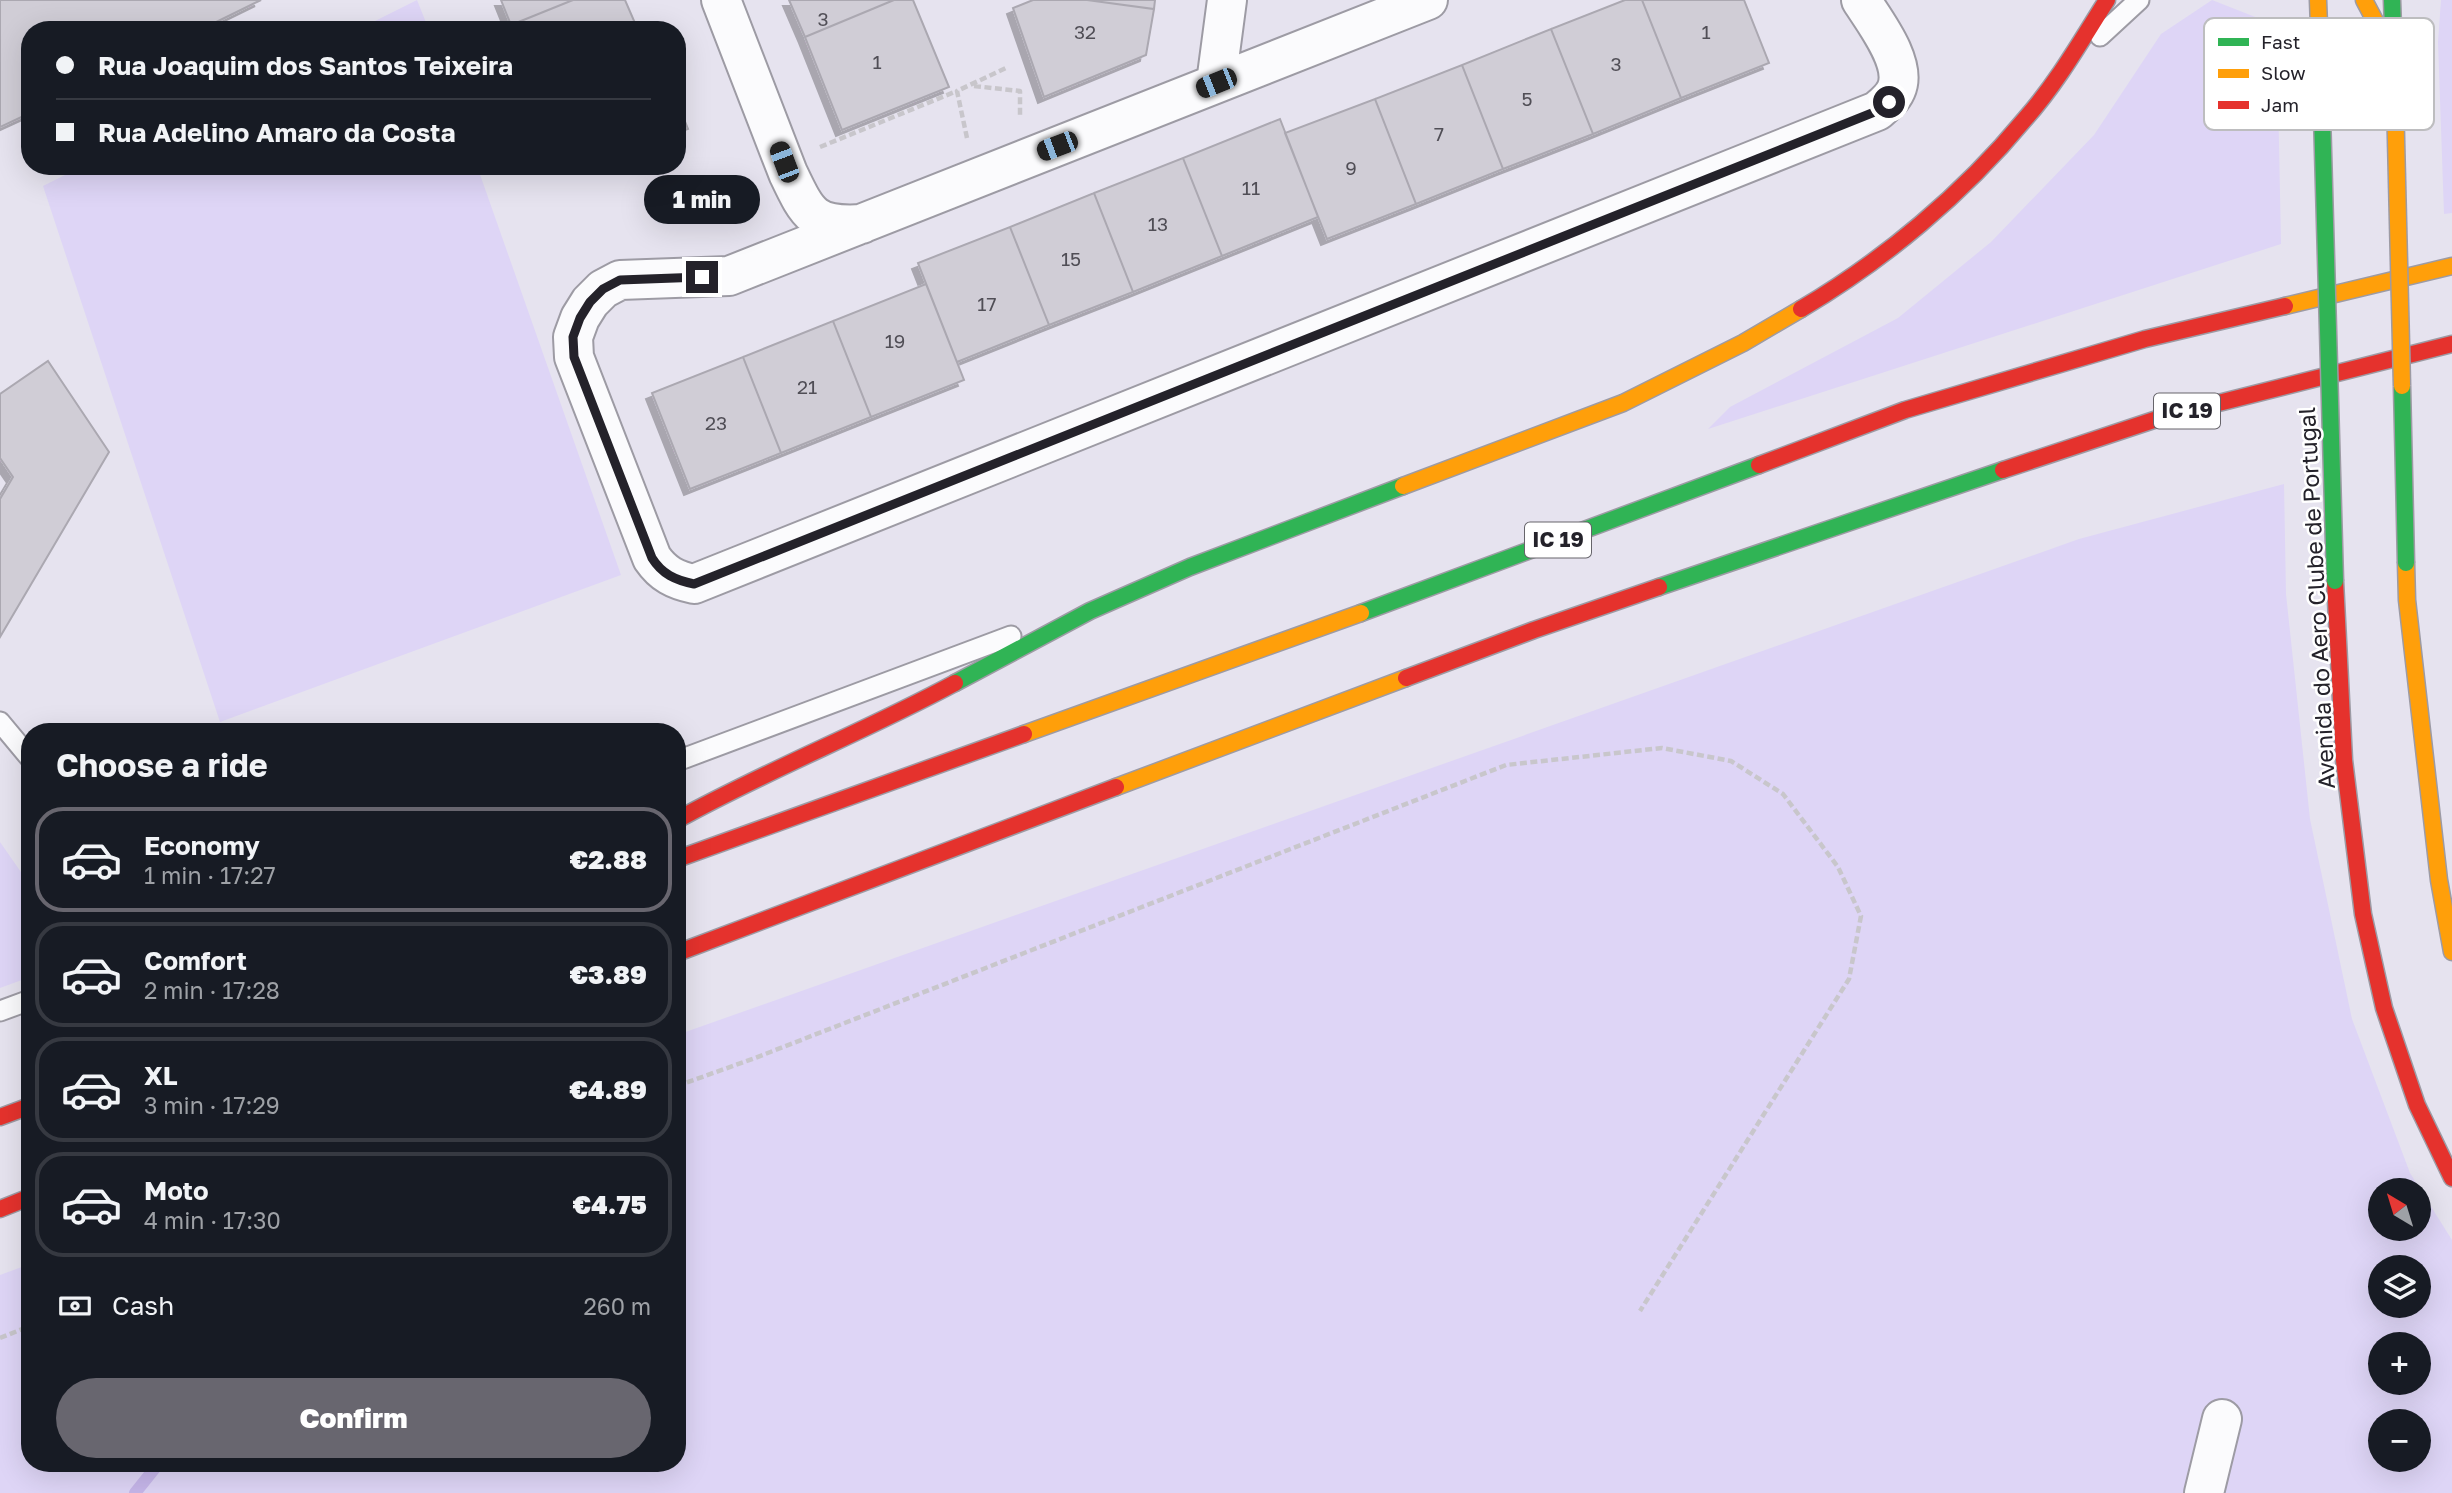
<!DOCTYPE html>
<html lang="en">
<head>
<meta charset="utf-8">
<style>
  :root { --surface:#171b24; --page:#20242c; --text:#f1f3f6; --muted:#9ea1a6; --line:#363941; --accent:#68666f }
  body { margin:0; font-family:"Golos Text",sans-serif; background:var(--page); color:var(--text); height:100vh; display:flex; flex-direction:column; font-size:26px; white-space:nowrap }
  * { box-sizing:border-box; margin:0 }
  p { font-size:23px; color:var(--muted) }
  .icon { flex:none; width:38px; height:38px; fill:none; stroke:currentColor; stroke-width:2; stroke-linecap:round; stroke-linejoin:round }
  .map { position:relative; flex:1; overflow:hidden }
  .details { position:absolute; left:21px; top:723px; width:665px; height:749px; display:flex; flex-direction:column; background:var(--surface); border-radius:28px; box-shadow:0 7px 28px #0002 }
  .details>* { flex:none }
  .banner { position:absolute; left:21px; top:21px; width:665px; height:154px; border-radius:28px; box-shadow:0 7px 28px #0002; display:grid; align-content:center; height:154px; padding:0 35px; background:var(--surface) }
  .needle { width:46px; rotate:322deg }
  .tools { position:absolute; left:2368px; top:1178px; display:grid; gap:14px }
  .tools a { display:grid; place-items:center; width:63px; height:63px; border-radius:50%; background:var(--surface); box-shadow:0 7px 28px #0002; font-size:35px }
  .end { position:absolute; width:32px; height:32px; margin:-16px; border:9px solid #24222a; background:#fff; box-shadow:0 0 0 4px #fff }
  .from { border-radius:50% }
  .bubble { position:absolute; height:49px; border-radius:24px; background:var(--surface); box-shadow:0 7px 28px #0002; font-size:23px; font-weight:800; line-height:49px; text-align:center }
  .car { position:absolute; width:21px; height:42px; margin:-21px -10px; border-radius:9px; box-shadow:0 0 5px 2px #0007; background:linear-gradient(#222 24%,#8ab4d8 0 40%,#222 0 76%,#8ab4d8 0 86%,#222 0) }
  .banner b { display:flex; align-items:center; gap:24px; height:66px; font-size:26px }
  .banner b+b { border-top:2px solid var(--line) }
  .banner i { width:18px; height:18px; background:var(--text) }
  ul { padding:0; list-style:none }
  li { display:flex; align-items:center; gap:21px; height:105px; margin:0 14px 10px; padding:0 21px; border:4px solid var(--line); border-radius:28px }
  li div { flex:1 }
  li b { display:block; font-size:26px }
  li em { font-style:normal; font-weight:800 }
  li.current { border-color:var(--accent) }
  li>.icon { width:63px; height:63px; stroke-width:1.5 }
  h2 { padding:0 35px; font-size:32px; line-height:84px }
  .pay { display:flex; align-items:center; gap:18px; height:77px; padding:0 35px; font-size:26px }
  .pay p { margin-inline-start:auto }
  .action { display:flex; gap:14px; margin-top:auto; padding:14px 35px }
  .action a { flex:1; height:80px; border-radius:42px; background:var(--accent); color:#fff; font-size:28px; font-weight:800; line-height:80px; text-align:center }
  .map>svg:first-child { display:block }
  .green { fill:#ded5f6; fill-rule:evenodd }
  .lines { fill:none; stroke-linecap:round; stroke-linejoin:round }
  .stream { stroke:#c6b6ea; stroke-width:12 }
  .building { fill:#d0cdd6; stroke:#aba8b1; stroke-width:2; filter:url(#shadow) }
  .lane-casing { stroke:#9d9ba4; stroke-width:23 }
  .street-casing { stroke:#9d9ba4; stroke-width:42 }
  .fast-casing { stroke:#9d9ba4; stroke-width:19 }
  .slow-casing { stroke:#9d9ba4; stroke-width:19 }
  .jam-casing { stroke:#9d9ba4; stroke-width:19 }
  .path { stroke:#c8c6cb; stroke-width:4.5; stroke-dasharray:7 3.5; stroke-linecap:butt }
  .lane { stroke:#fbfbfd; stroke-width:19 }
  .street { stroke:#fbfbfd; stroke-width:38 }
  .fast { stroke:#30b455; stroke-width:16 }
  .slow { stroke:#ff9f0a; stroke-width:16 }
  .jam { stroke:#e5322d; stroke-width:16 }
  .fast-bridge-casing { stroke:#9d9ba4; stroke-width:19; stroke-linecap:butt }
  .slow-bridge-casing { stroke:#9d9ba4; stroke-width:19; stroke-linecap:butt }
  .fast-bridge { stroke:#30b455; stroke-width:16 }
  .slow-bridge { stroke:#ff9f0a; stroke-width:16 }
  .route { stroke:#24222a; stroke-width:9 }
  .labels { text-anchor:middle; stroke-width:5; stroke-linejoin:round; paint-order:stroke }
  .number-label { font-size:19px; fill:#504e56 }
  .shield { fill:#fff; stroke:#66646a; stroke-width:2 }
  .shield-label { font-size:21px; font-weight:bold; fill:#24222a }
  .street-label { font-size:23px; fill:#24222a; stroke:#fff }
  .key { fill:#fff; stroke:#bdbdbf; stroke-width:2 }
  .key-label { font-size:19px; fill:#24222a }
</style>
</head>
<body>
<div class="map">
<svg width="2452" height="1493" viewBox="0 0 2452 1493">
  <defs>
    <filter id="shadow"><feDropShadow dx="-6" dy="6" stdDeviation="0" flood-color="#0004"/></filter>
  </defs>
  <rect width="100%" height="100%" fill="#e6e3ef"/>
  <path class="green" d="M417 0 429 30H357Z
    M2212 0 2268 22 2281 48 2278 93 2281 244 1708 429 1730 407 1898 318 1991 242 2094 135 2161 34Z
    M2441 0H2452V213L2444 214 2438 42Z
    M83 166H477L621 575 220 722 43 186Z
    M2284 484 2286 594 2310 819 2352 1019 2410 1173 2452 1240V1493H0V1275L30 1264V1463H677V1035L2079 539ZM2380 1190H2418V1228H2380ZM2380 1267H2418V1306H2380ZM2380 1344H2418V1382H2380ZM2380 1421H2418V1460H2380Z
    M0 842 30 885V977L0 988Z"/>
  <g class="lines">
    <path class="stream" d="M135 1493 159 1463"/>
  </g>
  <path class="building" d="M0 0H261L200 30H30V113L0 127Z
    M501 0H573L511 25Z
    M573 0H625L638 30H524L521 21Z
    M789 0H894L805 37Z
    M894 0H913L949 87 842 130 805 37Z
    M1033 0H1087L1154 9 1146 55 1044 97 1013 8Z
    M1087 0H1155L1154 9Z
    M1625 0H1642L1681 98 1593 134 1551 29Z
    M1642 0H1744L1769 63 1681 98Z
    M1551 29 1593 134 1503 169 1462 65Z
    M1462 65 1503 169 1416 204 1375 99Z
    M1375 99 1416 204 1327 239 1285 133Z
    M677 102 688 129 677 133Z
    M1280 119 1318 217 1222 256 1183 158Z
    M1183 158 1222 256 1133 292 1094 193Z
    M1094 193 1133 292 1049 325 1010 227Z
    M1010 227 1049 325 957 362 918 263Z
    M926 284 964 380 871 417 833 321Z
    M833 321 871 417 781 453 743 357Z
    M743 357 781 453 690 489 652 393Z
    M48 361 109 452 0 637V499L13 477 0 458V394Z"/>
  <g class="lines">
    <defs>
      <path id="lane" d="M2100 36 2139 0
        M0 722 30 758
        M677 761 1011 636
        M0 1011 30 1000"/>
      <path id="street" d="M721 0 788 173C808 215 813 227 862 224
        M1428 0 729 276 620 280 603 289 590 302 580 318 573 337 574 357 652 558C663 574 675 580 694 584L1877 111C1884 105 1892 99 1896 90 1908 64 1875 22 1861 0
        M1216 83 1227 0
        M2204 1493 2222 1419"/>
      <path id="fast" d="M2392 0 2394 57
        M1659 587 2003 470
        M1361 613 1759 465
        M955 683 1090 611 1190 567 1403 486"/>
      <path id="slow" d="M2318 0 2321 79
        M2364 0 2394 57
        M2285 306 2452 266
        M1403 486 1623 403 1743 343 1801 309
        M2406 563 2407 600 2439 880 2452 952
        M1024 734 1361 613
        M1116 787 1406 678"/>
      <path id="jam" d="M1801 309C1884 260 1963 194 2025 119 2057 83 2081 41 2107 0
        M1759 465 1905 410 2145 339 2285 306
        M2003 470 2163 417 2452 344
        M2335 581 2344 760 2363 914 2384 1008 2417 1105 2452 1178
        M1406 678 1534 630 1659 587
        M677 820C767 770 864 732 955 683
        M677 859 1024 734
        M677 953 1116 787
        M0 1117 30 1106
        M0 1209 30 1197"/>
    </defs>
    <use href="#lane" class="lane-casing"/>
    <use href="#street" class="street-casing"/>
    <use href="#fast" class="fast-casing"/>
    <use href="#slow" class="slow-casing"/>
    <use href="#jam" class="jam-casing"/>
    <path class="path" d="M974 86 1020 91V116
      M967 138 957 91 1008 67
      M820 147 957 91
      M677 1086 755 1058 1506 765 1662 748 1731 761 1783 794 1838 867 1861 916 1849 979 1640 1311
      M0 1338 30 1326"/>
    <use href="#lane" class="lane"/>
    <use href="#street" class="street"/>
    <use href="#fast" class="fast"/>
    <use href="#slow" class="slow"/>
    <use href="#jam" class="jam"/>
    <defs>
      <path id="fast-bridge" d="M2321 79 2335 581
        M2402 386 2406 563"/>
      <path id="slow-bridge" d="M2394 57 2402 386"/>
    </defs>
    <use href="#fast-bridge" class="fast-bridge-casing"/>
    <use href="#slow-bridge" class="slow-bridge-casing"/>
    <use href="#fast-bridge" class="fast-bridge"/>
    <use href="#slow-bridge" class="slow-bridge"/>
  </g>
  <g class="lines">
    <path class="route" d="M702 277 620 280 603 289 590 302 580 318 573 337 574 357 652 558C662 574 675 580 694 584L1877 111 1889 102"/>
  </g>
  <g class="labels">
    <g class="number-label">
      <text x="823" y="26">3</text>
      <text x="1085" y="39">32</text>
      <text x="1706" y="39">1</text>
      <text x="877" y="69">1</text>
      <text x="1616" y="71">3</text>
      <text x="1527" y="106">5</text>
      <text x="1439" y="141">7</text>
      <text x="1351" y="175">9</text>
      <text x="1251" y="195">11</text>
      <text x="1158" y="231">13</text>
      <text x="1071" y="266">15</text>
      <text x="987" y="311">17</text>
      <text x="895" y="348">19</text>
      <text x="807" y="394">21</text>
      <text x="716" y="430">23</text>
    </g>
    <g class="shield">
      <rect x="2154" y="393.5" width="66" height="35" rx="5"/>
      <rect x="1525" y="522.5" width="66" height="35" rx="5"/>
    </g>
    <g class="shield-label">
      <text x="2187" y="418">IC 19</text>
      <text x="1558" y="547">IC 19</text>
    </g>
    <g class="street-label">
      <text transform="translate(2317 598) rotate(-93)" y="8">Avenida do Aero Clube de Portugal</text>
    </g>
  </g>
  <rect x="2204" y="18" width="230" height="112" rx="10" class="key"/>
  <rect x="2218" y="38" width="31" height="8" fill="#30b455"/>
  <rect x="2218" y="69" width="31" height="9" fill="#ff9f0a"/>
  <rect x="2218" y="101" width="31" height="8" fill="#e5322d"/>
  <g class="key-label">
    <text x="2261" y="49">Fast</text>
    <text x="2261" y="80">Slow</text>
    <text x="2261" y="112">Jam</text>
  </g>
</svg>
<div class="tools">
<a><svg class="needle" viewBox="-14 -14 28 28"><path d="M0-13l5 13h-10z" fill="#e53935"/><path d="M0 13l5-13h-10z" fill="#9ea1a6"/></svg></a>
<a><svg class="icon" aria-label="layers" viewBox="0 0 24 24"><path d="M12 4l9 5-9 5-9-5zM3 14l9 5 9-5"/></svg></a>
<a>+</a>
<a>−</a>
</div>
<i class="end from" style="left:1889px;top:102px"></i>
<i class="end" style="left:702px;top:277px"></i>
<div class="bubble" style="left:644px;top:175px;width:116px">1 min</div>
<i class="car" style="left:1216px;top:83px;rotate:248deg"></i>
<i class="car" style="left:1057px;top:146px;rotate:249deg"></i>
<i class="car" style="left:784px;top:162px;rotate:339deg"></i>
<div class="banner">
<b><i class="from"></i>Rua Joaquim dos Santos Teixeira</b>
<b><i></i>Rua Adelino Amaro da Costa</b>
</div>
<section class="details">
<h2>Choose a ride</h2>
<ul>
<li class="current"><svg class="icon" aria-label="car" viewBox="0 0 24 24"><path d="M5 17H2v-5l4-1 3-4h7l3 4 3 1v5h-3M9 17h6M6 11h13"/><circle cx="7" cy="17" r="2"/><circle cx="17" cy="17" r="2"/></svg><div><b>Economy</b><p>1 min · 17:27</p></div><em>€2.88</em></li>
<li><svg class="icon" aria-label="car" viewBox="0 0 24 24"><path d="M5 17H2v-5l4-1 3-4h7l3 4 3 1v5h-3M9 17h6M6 11h13"/><circle cx="7" cy="17" r="2"/><circle cx="17" cy="17" r="2"/></svg><div><b>Comfort</b><p>2 min · 17:28</p></div><em>€3.89</em></li>
<li><svg class="icon" aria-label="car" viewBox="0 0 24 24"><path d="M5 17H2v-5l4-1 3-4h7l3 4 3 1v5h-3M9 17h6M6 11h13"/><circle cx="7" cy="17" r="2"/><circle cx="17" cy="17" r="2"/></svg><div><b>XL</b><p>3 min · 17:29</p></div><em>€4.89</em></li>
<li><svg class="icon" aria-label="car" viewBox="0 0 24 24"><path d="M5 17H2v-5l4-1 3-4h7l3 4 3 1v5h-3M9 17h6M6 11h13"/><circle cx="7" cy="17" r="2"/><circle cx="17" cy="17" r="2"/></svg><div><b>Moto</b><p>4 min · 17:30</p></div><em>€4.75</em></li>
</ul>
<div class="pay"><svg class="icon" aria-label="cash" viewBox="0 0 24 24"><path d="M3 7h18v10H3z"/><circle cx="12" cy="12" r="2"/></svg>Cash<p>260 m</p></div>
<div class="action"><a>Confirm</a></div>
</section>
</div>
</body>
</html>
